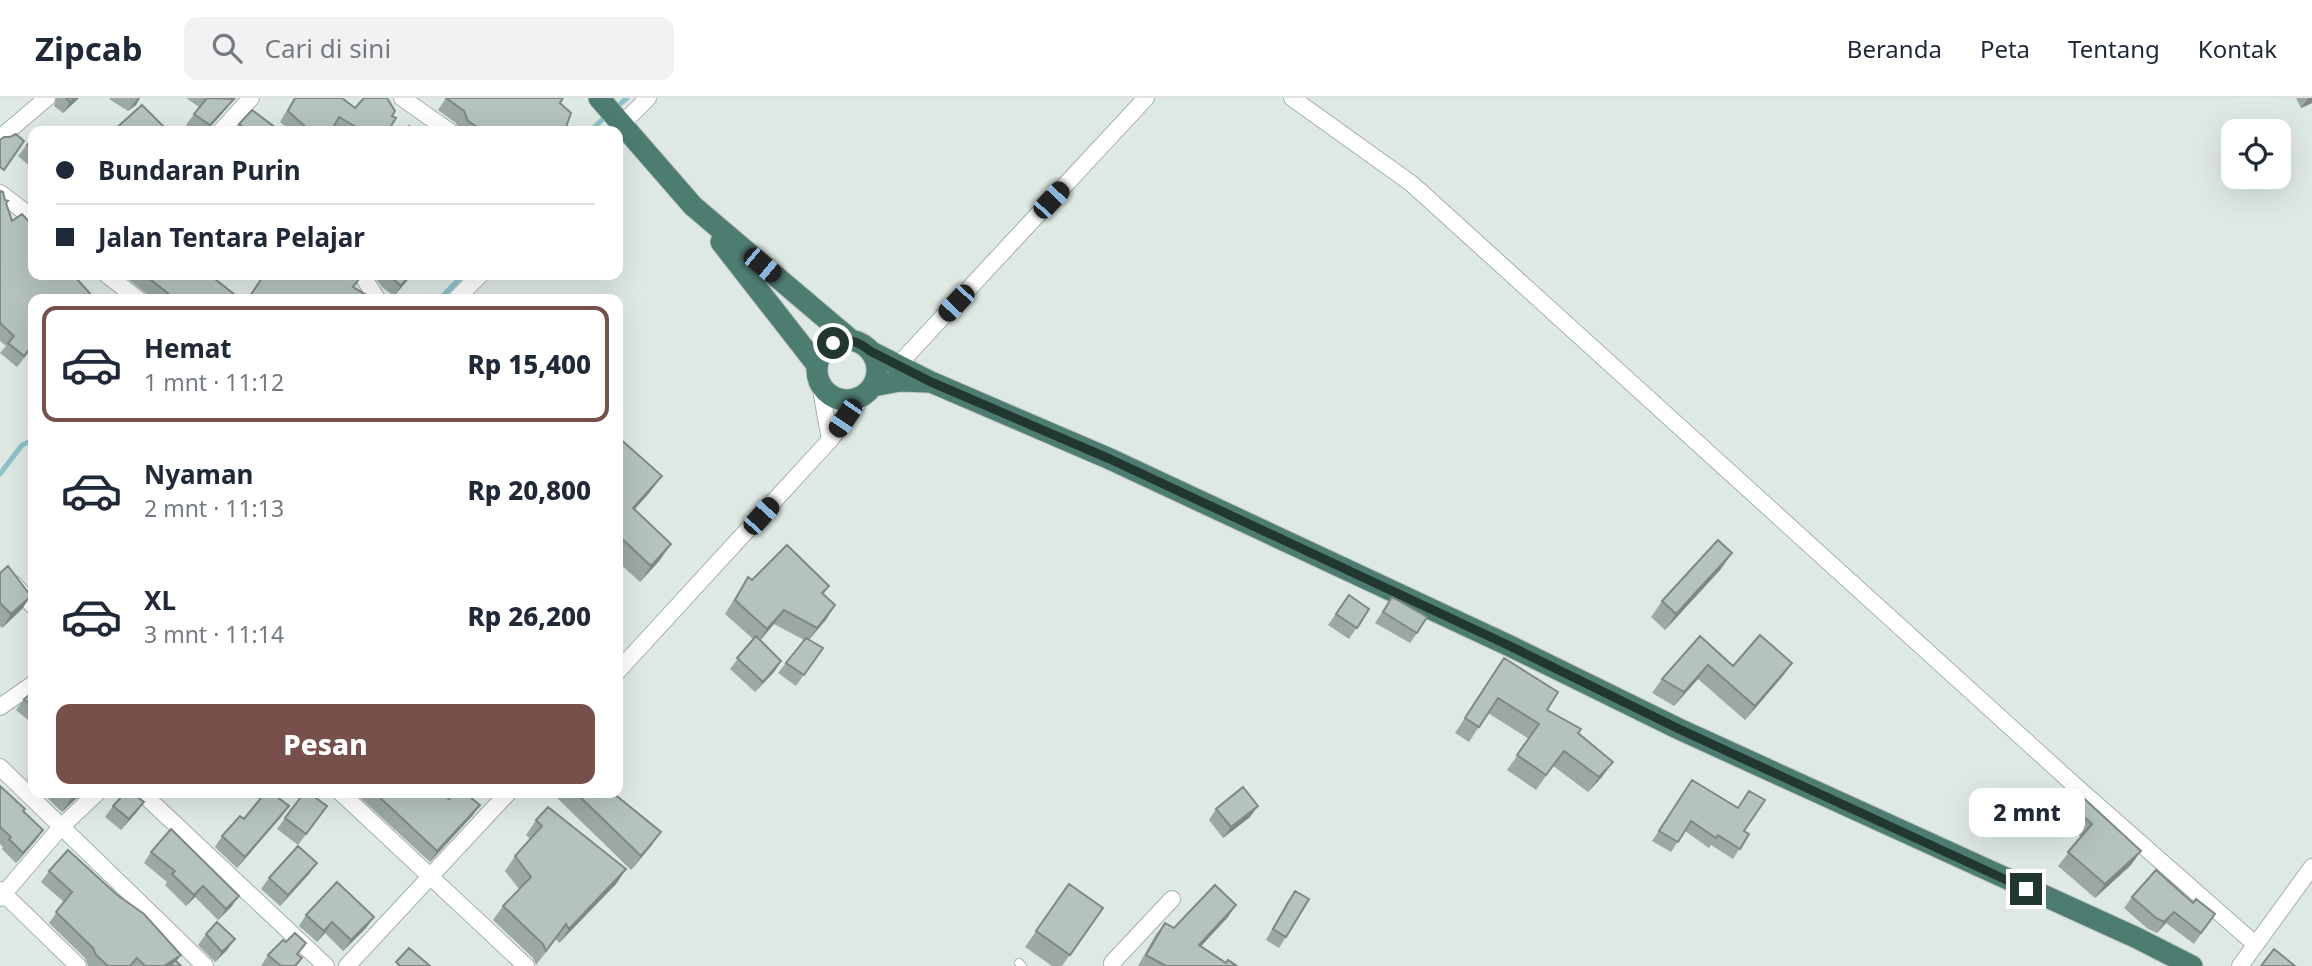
<!DOCTYPE html>
<html lang="id">
<head>
<meta charset="utf-8">
<style>
  :root { --surface:#fff; --page:#f2f2f3; --text:#1f2937; --muted:#747a83; --line:#e0e1e3; --accent:#774f4b }
  body { margin:0; font-family:"Noto Sans",sans-serif; background:var(--page); color:var(--text); height:100vh; display:flex; flex-direction:column; font-size:26px; white-space:nowrap }
  * { box-sizing:border-box; margin:0 }
  p { font-size:23px; color:var(--muted) }
  .icon { flex:none; width:38px; height:38px; fill:none; stroke:currentColor; stroke-width:2; stroke-linecap:round; stroke-linejoin:round }
  .map { position:relative; flex:1; overflow:hidden }
  .sheet { position:absolute; left:28px; top:196px; width:595px; height:504px; display:flex; flex-direction:column; background:var(--surface); border-radius:14px; box-shadow:0 7px 28px #0002 }
  .sheet>* { flex:none }
  .top-card { position:absolute; left:28px; top:28px; width:595px; height:154px; border-radius:14px; box-shadow:0 7px 28px #0002; display:grid; align-content:center; height:154px; padding:0 28px; background:var(--surface) }
  .tools { position:absolute; left:2221px; top:21px; display:grid; gap:14px }
  .tools a { display:grid; place-items:center; width:70px; height:70px; border-radius:14px; background:var(--surface); box-shadow:0 7px 28px #0002; font-size:35px }
  .end { position:absolute; width:32px; height:32px; margin:-16px; border:9px solid #223730; background:#fff; box-shadow:0 0 0 4px #fff }
  .from { border-radius:50% }
  .bubble { position:absolute; height:49px; border-radius:14px; background:var(--surface); box-shadow:0 7px 28px #0002; font-size:23px; font-weight:800; line-height:49px; text-align:center }
  .car { position:absolute; width:21px; height:42px; margin:-21px -10px; border-radius:9px; box-shadow:0 0 5px 2px #0007; background:linear-gradient(#222 24%,#8ab4d8 0 40%,#222 0 76%,#8ab4d8 0 86%,#222 0) }
  .top-card b { display:flex; align-items:center; gap:24px; height:66px; font-size:26px }
  .top-card b+b { border-top:2px solid var(--line) }
  .top-card i { width:18px; height:18px; background:var(--text) }
  ul { padding:12px 0 0; list-style:none }
  li { display:flex; align-items:center; gap:21px; height:116px; margin:0 14px 10px; padding:0 14px; border:4px solid transparent; border-radius:14px }
  li div { flex:1 }
  li b { display:block; font-size:26px }
  li em { font-style:normal; font-weight:800 }
  li.on { border-color:var(--accent) }
  li>.icon { width:63px; height:63px; stroke-width:1.5 }
  .primary-button { display:flex; gap:14px; margin-top:auto; padding:14px 28px }
  .primary-button a { flex:1; height:80px; border-radius:14px; background:var(--accent); color:#fff; font-size:28px; font-weight:800; line-height:80px; text-align:center }
  header { display:flex; align-items:center; gap:42px; box-sizing:border-box; height:98px; padding:0 35px; background:var(--surface); border-bottom:2px solid var(--line) }
  header strong { font-size:33px }
  nav { display:flex; gap:38px; margin-inline-start:auto; font-size:24px }
  .search { width:490px; height:63px; background:var(--page); display:flex; align-items:center; gap:18px; box-sizing:border-box; padding:0 24px; border-radius:14px; color:var(--muted); font-size:26px }
  .map>svg:first-child { display:block }
  .lines { fill:none; stroke-linecap:round; stroke-linejoin:round }
  .stream { stroke:#8dc2c8; stroke-width:5 }
  .service-casing { stroke:#a3b0aa; stroke-width:10 }
  .minor-casing { stroke:#a3b0aa; stroke-width:18 }
  .trunk-casing { stroke:#bdc3c1; stroke-width:23 }
  .service { stroke:#fff; stroke-width:8 }
  .minor { stroke:#fff; stroke-width:16 }
  .trunk { stroke:#4d7c70; stroke-width:21 }
  .wall { fill:#9ca8a3 }
  .shaded-wall { fill:#7f8884 }
  .building { fill:#b5c3bd; stroke:#7f8884; stroke-width:2 }
  .route { stroke:#223730; stroke-width:9 }
</style>
</head>
<body>
<header>
<strong>Zipcab</strong>
<div class="search"><svg class="icon" aria-label="search" viewBox="0 0 24 24"><circle cx="10" cy="10" r="6"/><path d="M15 15l6 6"/></svg>Cari di sini</div>
<nav><a>Beranda</a><a>Peta</a><a>Tentang</a><a>Kontak</a></nav>
</header>
<div class="map">
<svg width="2312" height="868" viewBox="0 0 2312 868">
  <rect width="100%" height="100%" fill="#dfe9e4"/>
  <g class="lines">
    <path class="stream" d="M614 11 627 0
      M590 33 606 18
      M440 201 463 177
      M0 376 22 347 33 342"/>
    <defs>
      <path id="service" d="M1019 865 1022 868"/>
      <path id="minor" d="M402 0 449 33
        M1292 0 1412 86 2081 693 2255 846
        M221 33 251 0
        M615 33 648 0
        M0 40 47 0
        M0 95 33 120
        M107 177 138 201
        M362 177 377 201
        M456 201 480 177
        M899 266 1146 0
        M820 286 830 342
        M14 486 33 508
        M618 573 830 342 864 297
        M0 609 33 586
        M0 669 205 868
        M142 695 326 868
        M341 695 526 868
        M0 792 78 868
        M0 800 61 729 97 695
        M1112 865 1172 801
        M347 868 508 695
        M2240 868 2312 769"/>
      <path id="trunk" d="M599 0 693 108 851 242
        M721 144 817 267
        M817 272a30 30 0 1 1 60 0a30 30 0 1 1-60 0Z
        M870 253 931 284 1110 361 1512 549 1679 631 2137 840 2192 868
        M873 288 900 283 929 284"/>
    </defs>
    <use href="#service" class="service-casing"/>
    <use href="#minor" class="minor-casing"/>
    <use href="#trunk" class="trunk-casing"/>
    <use href="#service" class="service"/>
    <use href="#minor" class="minor"/>
    <use href="#trunk" class="trunk"/>
  </g>
  <path class="wall" d="M56 0H79L63 15 54 8Z
    M110 0H140L136 7 128 13 109 1Z
    M186 0H233L226 11 207 33H195L186 27 199 9Z
    M294 0H342L355 10 392 18 391 28 397 33H337L333 31 331 33H291L280 24Z
    M446 0 560 5 564 33H459L456 25 438 12Z
    M2296 0H2312V5L2301 10Z
    M239 26 280 33H234Z
    M33 39V71L18 58Z
    M0 94 5 102 8 103 6 105 12 123 33 177H80L77 182 33 201V249L17 269 0 255 6 248 0 243Z
    M123 177H212V178L240 201H153Z
    M381 177H412L394 198 382 189 377 182Z
    M618 339 650 394 634 412 660 462 640 484 618 464Z
    M1721 471 1665 532 1651 519 1662 503Z
    M0 475 22 511 2 530 0 528Z
    M748 479 752 482 829 488 823 497 835 507 809 542 823 550 796 588 778 575 804 542 774 526 760 542 781 563 774 574 755 594 730 571 753 541 725 516 739 493Z
    M1349 497 1369 511 1349 541 1328 527Z
    M1392 499 1417 535 1410 545 1375 525Z
    M1700 538 1733 568 1792 565 1782 579 1745 622 1698 581 1674 608 1652 595 1662 581Z
    M1504 560 1547 612 1578 635 1602 679 1588 694 1553 668 1536 692 1507 672 1529 641 1488 615 1469 644 1455 635Z
    M33 594V626L16 612 24 601Z
    M33 672V687L27 681Z
    M1692 682 1738 710 1749 693 1744 733 1749 736 1733 761 1711 747 1709 750 1685 733 1671 754 1652 743Z
    M0 688 24 713 36 742 16 765 2 751 3 749 0 746Z
    M2077 694 2131 767 2095 800 2058 768 2081 739 2059 719Z
    M42 695H82L62 714Z
    M355 695H441L449 701 480 707 472 718 430 764Z
    M554 695H613L661 734 651 748 631 772 553 696Z
    M144 704 121 732 105 719 113 708Z
    M327 708 298 747 277 731 285 720Z
    M1216 711 1250 719 1223 740 1209 722Z
    M281 719 237 770 215 749 222 738 244 721Z
    M536 722 626 771 616 786 559 845 556 841 536 867 533 860 493 822 503 808 519 791 505 773 515 758 530 741 526 737Z
    M151 754 239 798 231 809 218 822 195 799 186 808 165 787 167 784 144 765Z
    M49 773 181 857 176 863 181 868H88L85 860 49 825 64 804 41 784Z
    M309 776 280 808 261 791 269 780Z
    M1069 786 1103 810 1062 868H1052L1025 849Z
    M1295 793 1286 839 1279 850 1266 842 1287 804Z
    M2132 799 2193 805 2215 816 2194 846 2166 825 2157 835 2148 831 2124 810Z
    M306 817 374 819 366 830 343 853 325 835 317 844 299 828Z
    M1228 819 1201 848 1226 865 1237 868H1138L1156 836 1165 825 1174 830Z
    M206 836 235 841 227 852 215 864 198 847Z
    M268 857H298L296 868H261Z"/>
  <path class="shaded-wall" d="M75 0H79L63 15 70 4Z
    M138 0H140L136 7 128 13Z
    M2308 0H2312V5L2301 10Z
    M234 1 226 11 206 33 210 27Z
    M410 177H412L394 198 401 188Z
    M662 378 650 394 621 426 633 410Z
    M671 446 660 462 640 484 651 468Z
    M1732 455 1721 471 1665 532 1676 516Z
    M31 498 22 511 2 530 11 516Z
    M835 507 826 522 807 544 817 530Z
    M784 512 774 526 758 545 767 531Z
    M781 563 774 574 755 594 763 584Z
    M1792 565 1782 579 1745 622 1755 608Z
    M1708 567 1698 581 1674 608 1684 594Z
    M1613 664 1602 679 1588 694 1599 679Z
    M76 695H82L62 714 73 698Z
    M144 704 136 715 121 732 129 721Z
    M480 707 472 718 430 764 437 753Z
    M289 708 281 719 237 770 245 759Z
    M1258 708 1250 719 1223 740 1231 729Z
    M43 732 36 742 16 765 23 755Z
    M661 734 651 748 631 772 641 758Z
    M2141 753 2131 767 2095 800 2105 786Z
    M317 765 309 776 280 808 288 797Z
    M626 771 616 786 559 845 569 831Z
    M203 788 195 799 186 808 194 797Z
    M239 798 231 809 218 822 226 811Z
    M1236 807 1228 819 1191 859 1199 847Z
    M2174 814 2166 825 2157 835 2164 824Z
    M374 819 366 830 343 853 351 842Z
    M332 824 325 835 317 844 324 833Z
    M235 841 227 852 215 864 222 854Z
    M181 857 173 868H164Z"/>
  <path class="building" d="M66 0H75L70 4Z
    M207 0 234 1 210 27 194 16Z
    M295 0H342L355 10 364 0H387L395 13 392 18 396 20 391 28 397 33H363L339 19 331 33H310L288 13Z
    M446 0H563L560 5 571 15 565 32 563 33H483L468 23 464 13Z
    M142 7 168 33H113Z
    M252 12 280 33H249L239 26Z
    M409 28 418 33H405Z
    M40 30H49L52 33H37Z
    M16 36 24 43 4 72 0 69V42L4 39H10Z
    M33 39V52L27 47Z
    M1 93 3 94 5 102 8 103 6 105 12 123 22 116 33 128V177H79L76 180 95 201H33V247L24 258 8 245 14 238 0 225V95Z
    M145 177H210L240 201H175Z
    M264 177H362L353 189 373 201H248Z
    M389 177H410L401 188Z
    M618 339 662 378 633 410 671 446 651 468 618 437Z
    M1718 442 1732 455 1676 516 1662 503Z
    M787 447 829 488 822 495 835 507 817 530 784 512 767 531 735 502 748 479 752 482Z
    M8 468 31 498 11 516 0 505V475Z
    M1349 497 1369 511 1357 530 1336 516Z
    M1392 499 1427 519 1417 535 1383 514Z
    M1760 537 1792 565 1755 608 1708 567 1684 594 1662 581 1700 538 1733 568Z
    M756 538 781 563 763 584 737 560Z
    M806 540 823 550 804 577 786 565Z
    M1504 560 1558 594 1547 612 1581 631 1578 635 1613 664 1599 679 1564 653 1546 677 1517 657 1539 626 1498 600 1479 629 1465 620Z
    M33 594V609L24 601Z
    M1692 682 1738 710 1749 693 1765 702 1744 733 1749 736 1740 751 1718 737 1716 740 1691 723 1678 744 1659 733Z
    M0 688 25 711 23 713 43 732 23 755 9 741 11 739 0 729Z
    M1243 689 1258 708 1231 729 1216 711Z
    M2077 694 2141 753 2105 786 2068 754 2092 726 2069 705Z
    M125 695H132L144 704 129 721 113 708Z
    M265 695H272L289 708 245 759 222 738 240 718 244 721Z
    M304 695H309L327 708 306 736 285 720Z
    M375 695H441L449 701 455 695H465L480 707 437 753Z
    M576 695H613L661 734 641 758Z
    M548 709 626 771 569 831 566 826 546 853 543 846 503 808 531 779 515 758 542 728 536 722Z
    M171 731 239 798 226 811 203 788 194 797 172 776 175 773 151 754Z
    M298 748 317 765 288 797 269 780Z
    M68 752 116 796 144 816 181 857 164 868H145L137 860 130 868H108L96 857 93 850 56 814 72 794 49 773Z
    M2156 772 2193 805 2196 801 2215 816 2201 835 2174 814 2164 824 2156 820 2132 799Z
    M337 784 374 819 351 842 332 824 324 833 306 817Z
    M1069 786 1103 810 1070 857 1036 833Z
    M1215 787 1236 807 1199 847 1226 865 1228 862 1237 868H1166L1146 857 1165 825 1174 830Z
    M1295 793 1309 801 1286 839 1273 831Z
    M217 824 235 841 222 854 206 836Z
    M295 835 306 845 297 856 302 860 295 868H281L268 857 283 842 286 844Z
    M409 850 430 868H400L396 864Z
    M2274 851 2295 868H2261Z
    M175 862 181 868H170Z"/>
  <g class="lines">
    <path class="route" d="M833 245C848 240 858 243 870 253L931 284 1110 361 1512 549 1679 631 2026 791"/>
  </g>
</svg>
<div class="tools">
<a><svg class="icon" aria-label="locate" viewBox="0 0 24 24"><circle cx="12" cy="12" r="6"/><path d="M12 2v4M12 18v4M2 12h4M18 12h4"/></svg></a>
</div>
<i class="end from" style="left:833px;top:245px"></i>
<i class="end" style="left:2026px;top:791px"></i>
<div class="bubble" style="left:1969px;top:690px;width:116px">2 mnt</div>
<i class="car" style="left:1051px;top:102px;rotate:43deg"></i>
<i class="car" style="left:762px;top:167px;rotate:130deg"></i>
<i class="car" style="left:956px;top:205px;rotate:223deg"></i>
<i class="car" style="left:845px;top:320px;rotate:214deg"></i>
<i class="car" style="left:761px;top:418px;rotate:42deg"></i>
<div class="top-card">
<b><i class="from"></i>Bundaran Purin</b>
<b><i></i>Jalan Tentara Pelajar</b>
</div>
<section class="sheet">
<ul>
<li class="on"><svg class="icon" aria-label="car" viewBox="0 0 24 24"><path d="M5 17H2v-5l4-1 3-4h7l3 4 3 1v5h-3M9 17h6M6 11h13"/><circle cx="7" cy="17" r="2"/><circle cx="17" cy="17" r="2"/></svg><div><b>Hemat</b><p>1 mnt · 11:12</p></div><em>Rp 15,400</em></li>
<li><svg class="icon" aria-label="car" viewBox="0 0 24 24"><path d="M5 17H2v-5l4-1 3-4h7l3 4 3 1v5h-3M9 17h6M6 11h13"/><circle cx="7" cy="17" r="2"/><circle cx="17" cy="17" r="2"/></svg><div><b>Nyaman</b><p>2 mnt · 11:13</p></div><em>Rp 20,800</em></li>
<li><svg class="icon" aria-label="car" viewBox="0 0 24 24"><path d="M5 17H2v-5l4-1 3-4h7l3 4 3 1v5h-3M9 17h6M6 11h13"/><circle cx="7" cy="17" r="2"/><circle cx="17" cy="17" r="2"/></svg><div><b>XL</b><p>3 mnt · 11:14</p></div><em>Rp 26,200</em></li>
</ul>
<div class="primary-button"><a>Pesan</a></div>
</section>
</div>
</body>
</html>
